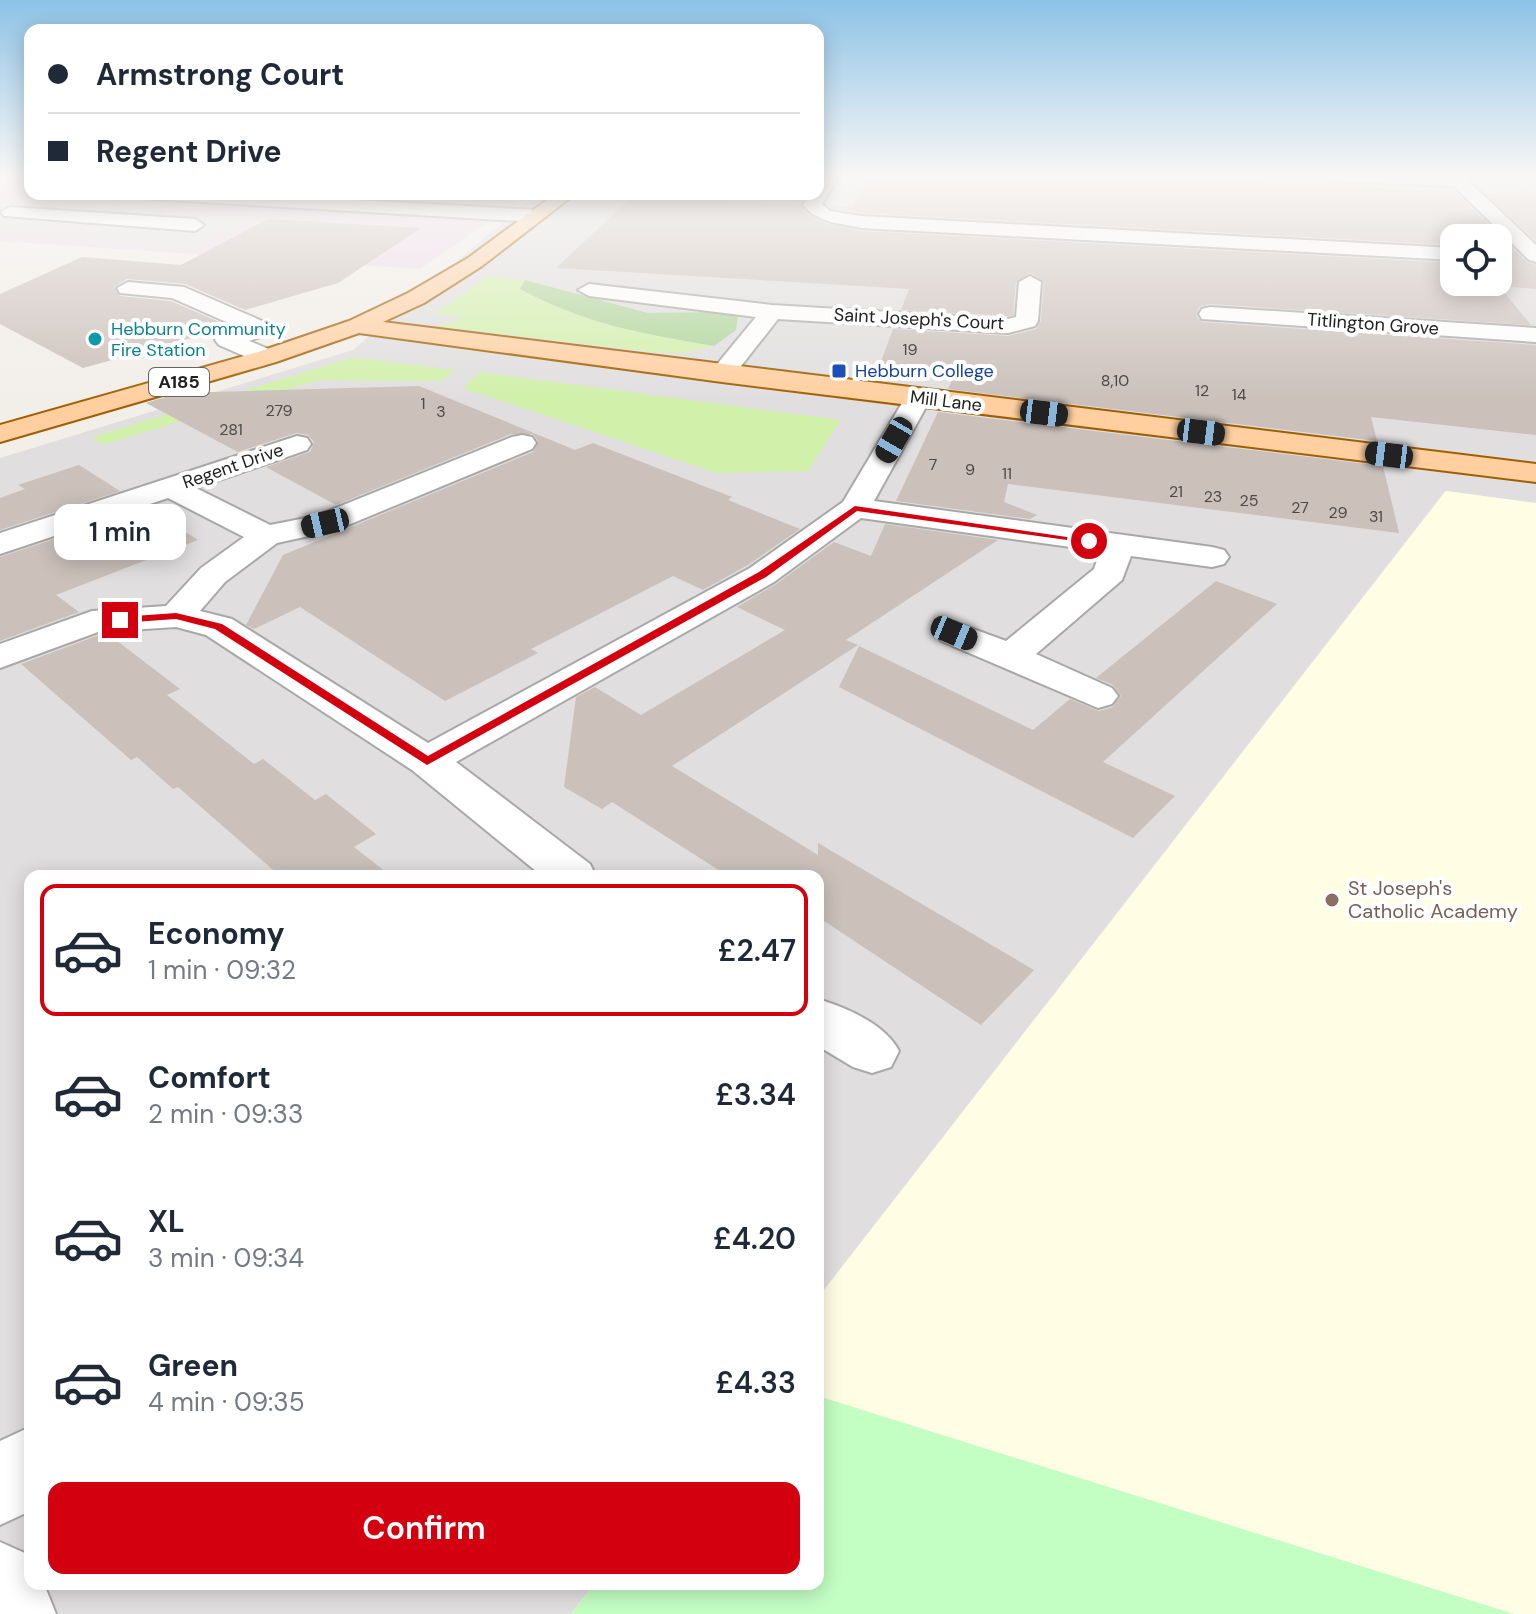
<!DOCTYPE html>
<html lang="en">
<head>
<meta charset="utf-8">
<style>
  :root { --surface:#fff; --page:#f6f6f7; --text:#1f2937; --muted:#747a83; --line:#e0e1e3; --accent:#d3000f }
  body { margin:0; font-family:"DM Sans",sans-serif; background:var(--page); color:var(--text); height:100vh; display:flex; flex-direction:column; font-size:30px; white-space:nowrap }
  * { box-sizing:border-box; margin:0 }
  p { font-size:26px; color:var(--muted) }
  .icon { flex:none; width:44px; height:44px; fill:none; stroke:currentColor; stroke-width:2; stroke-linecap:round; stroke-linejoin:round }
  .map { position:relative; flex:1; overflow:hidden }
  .panel { position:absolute; left:24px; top:870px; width:800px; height:720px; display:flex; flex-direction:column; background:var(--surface); border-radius:16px; box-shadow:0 4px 20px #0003 }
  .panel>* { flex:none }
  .top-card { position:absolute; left:24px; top:24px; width:800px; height:176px; border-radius:16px; box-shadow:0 4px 20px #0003; display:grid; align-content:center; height:176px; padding:0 24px; background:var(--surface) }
  .tools { position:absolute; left:1440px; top:224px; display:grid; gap:16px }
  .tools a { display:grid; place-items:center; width:72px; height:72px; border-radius:16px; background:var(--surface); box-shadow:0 4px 20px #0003; font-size:40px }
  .end { position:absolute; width:36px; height:36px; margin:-18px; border:10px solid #d3000f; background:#fff; box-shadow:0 0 0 4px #fff }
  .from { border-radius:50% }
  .bubble { position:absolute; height:56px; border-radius:16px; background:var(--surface); box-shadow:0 4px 20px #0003; font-size:26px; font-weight:600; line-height:56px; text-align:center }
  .car { position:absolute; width:24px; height:48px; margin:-24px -12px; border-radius:10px; box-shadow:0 0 6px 2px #0007; background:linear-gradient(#222 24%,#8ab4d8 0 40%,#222 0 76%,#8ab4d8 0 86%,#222 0) }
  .top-card b { display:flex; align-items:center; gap:28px; height:76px; font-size:30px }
  .top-card b+b { border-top:2px solid var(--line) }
  .top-card i { width:20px; height:20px; background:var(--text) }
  ul { padding:14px 0 0; list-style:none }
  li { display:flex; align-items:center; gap:24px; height:132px; margin:0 16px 12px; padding:0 8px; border:4px solid transparent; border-radius:16px }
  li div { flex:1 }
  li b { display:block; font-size:30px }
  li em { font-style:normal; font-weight:600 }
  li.on { border-color:var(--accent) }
  li>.icon { width:72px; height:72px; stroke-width:1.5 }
  .button { display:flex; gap:16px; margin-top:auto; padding:16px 24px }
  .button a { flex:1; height:92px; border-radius:16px; background:var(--accent); color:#fff; font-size:32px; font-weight:600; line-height:92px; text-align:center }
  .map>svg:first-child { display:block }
  .residential { fill:#e0dede; fill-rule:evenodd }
  .industrial { fill:#ecd9ea }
  .education { fill:#fffde4 }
  .grass { fill:#d1f0aa }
  .forest { fill:#afd599 }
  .park { fill:#c3fec3 }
  .parking { fill:#e1e1e1 }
  .building { fill:#cbc0ba }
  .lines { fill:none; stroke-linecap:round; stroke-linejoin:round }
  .minor-casing { stroke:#a8a8a8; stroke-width:4 }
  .major-casing { stroke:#9f5f00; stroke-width:4 }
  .minor { fill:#fff; fill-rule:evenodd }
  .major { fill:#ffcfa0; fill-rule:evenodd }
  .route { fill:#d3000f }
  .culture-dot { fill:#0f9aa8; stroke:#fff; stroke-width:3 }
  .transit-dot { fill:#1a4fb4; stroke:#fff; stroke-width:3 }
  .education-dot { fill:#8d6e63; stroke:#fff; stroke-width:3 }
  .labels { text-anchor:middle; stroke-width:8; stroke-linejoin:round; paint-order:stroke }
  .number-label { font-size:16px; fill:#4c4947 }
  .far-street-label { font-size:18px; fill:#212121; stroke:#fff }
  .far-culture-label { font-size:18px; fill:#0d838f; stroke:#fff; text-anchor:start }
  .far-transit-label { font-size:18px; fill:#164399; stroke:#fff; text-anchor:start }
  .shield { fill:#fff; stroke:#646464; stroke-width:2 }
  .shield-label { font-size:18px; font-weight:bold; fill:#212121 }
  .education-label { font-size:20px; fill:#785e54; stroke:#fff; text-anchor:start }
</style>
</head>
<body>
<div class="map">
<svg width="1536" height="1614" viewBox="0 0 1536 1614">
  <rect width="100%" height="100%" fill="#f2eee8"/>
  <path class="residential" d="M818 176H1536V503L1445 491 818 1297V876H30V1584H594L571 1614H0V458L353 350 535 194H818ZM1454 238H1498V282H1454Z"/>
  <path class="industrial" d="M0 176H30V194H498L492 199 521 201 419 269 0 241Z"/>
  <path class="education" d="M1446 491 1536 503V1614H571L595 1584H818V1298Z"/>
  <path class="grass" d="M488 276 525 280 520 289C588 325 640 333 714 346L683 353 653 352 435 326 459 321 457 316 435 314Z
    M354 357 455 370 441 381 319 380 102 445 93 437Z
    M480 372 841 420 808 471 717 473 463 388Z"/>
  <path class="forest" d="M525 280 648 313 719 312 738 316 736 330 714 346C640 333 588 325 520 289Z"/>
  <path class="park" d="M818 1396 1514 1614H571L595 1584H818Z"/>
  <path class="parking" d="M5 201 261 216 193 249 0 235V203Z"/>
  <path class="building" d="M871 176H1147L1455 192 1527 262 1536 265V289L1499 286 1531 325 1210 304 1199 307 1196 316 1202 322 1536 345V435L1371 417 1377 441 948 389 957 370 880 364 893 329 1008 336 1036 329 1041 321 1044 282 1031 273 1016 282 1013 315 1008 316 901 310 909 289 556 268 633 196 800 205 807 213 821 222 861 231 1454 263V282H1498V238H1454V245L861 213 829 206 852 207Z
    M1485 193 1536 195V241Z
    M268 219 421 228 338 283 245 310 185 284 127 279 114 287 120 296 171 301 231 327 83 368 0 324V294L82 257 181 265Z
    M419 386 575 450 593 443 732 497 728 500 800 529 748 565 703 590 673 576 531 649 538 653 445 701 300 607 254 629 246 625 283 555 533 452 538 441 533 434H511L336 505 266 467 310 452 314 442 308 435 296 433 238 452 146 403 178 393Z
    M938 412 1383 466 1399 533 1008 484 1004 502 1037 515 1030 519 896 501Z
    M79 465 120 491 0 530V498L25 489 18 485Z
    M148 508 198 540 56 595 79 612 0 641V557Z
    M885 524 998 540 846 640 858 645 672 766 818 855V843L1034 970 981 1025 818 917V876H728L612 802 602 809 564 787 576 697 595 687 641 715 785 630 737 607 776 584 834 542 871 556Z
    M1216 581 1277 604 1103 762 1175 796 1133 838 839 687 859 646 1033 730 1070 699 1099 711 1113 707 1121 696 1113 685 1096 678Z
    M108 634 180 689 167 695 254 764 263 759 315 800 326 794 376 834 354 847 391 876H280L178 787 173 789 137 757 131 760 21 664 99 635Z"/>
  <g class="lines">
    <defs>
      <path id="minor" d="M823 176H839L822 204 830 211 861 216 1454 248V260L861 228C839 223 818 223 803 205L810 194H818V183Z
        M1327 176H1463L1536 245V262L1529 260 1454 186 1335 181Z
        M142 194H244L537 210 546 216 537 222 151 199Z
        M10 207 195 219 204 225 195 231 4 216 1 212Z
        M1030 276 1041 282 1038 321 1035 326 1008 333 778 319 731 379H713L709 374 756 317 589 296 578 290 589 284 772 305 1008 319 1016 317 1019 282Z
        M128 282 184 287 269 324 273 329 269 334 249 341 276 352 279 357 276 362H258L219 345 215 340 219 335 240 328 172 298 120 293 117 288Z
        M1210 307 1536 328V342L1202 319 1199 314 1202 309Z
        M918 390 927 392 931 398 874 501 1212 547 1224 550 1229 557 1224 564 1212 567 1131 556 1122 580 1036 654 1112 688 1118 696 1112 704 1098 708 941 641 936 633 941 625 954 622 1006 641 1094 569 1100 551 861 518 774 582 456 762 590 864 596 876H542L412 770 206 635 176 627 98 632 0 668V644L92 611 166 606 201 568 244 537 168 498 0 554V533L297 436 307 438 311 444 307 450 196 488 270 525 316 516 512 437 522 435 532 437 536 443 532 449 336 530 277 543 225 582 200 611 232 619 428 743 750 568 843 502 905 398 909 392Z
        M818 999C847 1008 885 1024 899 1051L891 1067 872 1073 853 1067 818 1046Z
        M30 1427V1511L0 1525V1441Z
        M0 1542 27 1554 30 1584H44L56 1614H0Z"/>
      <path id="major" d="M555 194H575L482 266 424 303 383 322 1536 464V482L722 382 359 333 276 362 0 442V425L258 352 349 321 408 293 468 258Z"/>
    </defs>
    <use href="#minor" class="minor-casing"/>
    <use href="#major" class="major-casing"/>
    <use href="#minor" class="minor"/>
    <use href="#major" class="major"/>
  </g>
  <linearGradient id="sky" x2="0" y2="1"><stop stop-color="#8dc3e6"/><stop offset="0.44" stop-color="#f9f7f5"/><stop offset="1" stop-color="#f9f7f5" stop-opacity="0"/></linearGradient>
  <rect width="1536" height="402" fill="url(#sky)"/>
  <path class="route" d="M855 506 1094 541 1089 543 857 511 766 577 427 765 215 629 176 619 120 623 115 620 120 617 176 613 222 624 428 756 759 572Z"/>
  <circle class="culture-dot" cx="95" cy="339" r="8"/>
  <rect class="transit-dot" x="831" y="363" width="16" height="16" rx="4"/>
  <circle class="education-dot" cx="1332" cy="900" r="8"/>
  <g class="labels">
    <g class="number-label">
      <text x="910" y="355">19</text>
      <text x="1115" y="386">8,10</text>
      <text x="1202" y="396">12</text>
      <text x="1239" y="400">14</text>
      <text x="423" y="409">1</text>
      <text x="279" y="416">279</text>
      <text x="441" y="417">3</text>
      <text x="231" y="435">281</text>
      <text x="933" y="470">7</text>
      <text x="970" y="475">9</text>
      <text x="1007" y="479">11</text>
      <text x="1176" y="497">21</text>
      <text x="1213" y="502">23</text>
      <text x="1249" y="506">25</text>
      <text x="1300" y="513">27</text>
      <text x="1338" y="518">29</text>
      <text x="1376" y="522">31</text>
    </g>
    <g class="far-street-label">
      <text transform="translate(919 319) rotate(3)" y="6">Saint Joseph's Court</text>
      <text transform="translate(1373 324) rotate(4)" y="6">Titlington Grove</text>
      <text transform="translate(946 401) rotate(7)" y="6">Mill Lane</text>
      <text transform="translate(233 466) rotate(-19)" y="6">Regent Drive</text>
    </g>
    <g class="far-culture-label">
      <text x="111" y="335">Hebburn Community<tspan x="111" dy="21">Fire Station</tspan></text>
    </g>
    <g class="far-transit-label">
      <text x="855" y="377">Hebburn College</text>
    </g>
    <rect class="shield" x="149" y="368" width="60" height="28" rx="6"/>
    <g class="shield-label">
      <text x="179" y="388">A185</text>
    </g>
    <g class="education-label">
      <text x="1348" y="895">St Joseph's<tspan x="1348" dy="23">Catholic Academy</tspan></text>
    </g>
  </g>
</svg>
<div class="tools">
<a><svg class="icon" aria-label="locate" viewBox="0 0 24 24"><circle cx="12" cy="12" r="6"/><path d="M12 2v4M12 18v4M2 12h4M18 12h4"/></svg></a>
</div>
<i class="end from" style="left:1089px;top:541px"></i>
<i class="end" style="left:120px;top:620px"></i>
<div class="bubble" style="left:54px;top:504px;width:132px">1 min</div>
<i class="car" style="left:1044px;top:413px;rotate:97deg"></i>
<i class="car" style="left:1201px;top:432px;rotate:97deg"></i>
<i class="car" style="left:894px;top:440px;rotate:210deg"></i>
<i class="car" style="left:1389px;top:455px;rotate:277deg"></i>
<i class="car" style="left:325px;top:523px;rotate:257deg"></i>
<i class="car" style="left:954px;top:633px;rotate:113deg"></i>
<div class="top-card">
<b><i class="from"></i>Armstrong Court</b>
<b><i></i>Regent Drive</b>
</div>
<section class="panel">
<ul>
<li class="on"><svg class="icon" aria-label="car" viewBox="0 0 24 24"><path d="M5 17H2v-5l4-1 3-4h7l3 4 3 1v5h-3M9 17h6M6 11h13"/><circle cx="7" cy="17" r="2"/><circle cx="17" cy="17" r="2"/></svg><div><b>Economy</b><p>1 min · 09:32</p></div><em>£2.47</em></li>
<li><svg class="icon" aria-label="car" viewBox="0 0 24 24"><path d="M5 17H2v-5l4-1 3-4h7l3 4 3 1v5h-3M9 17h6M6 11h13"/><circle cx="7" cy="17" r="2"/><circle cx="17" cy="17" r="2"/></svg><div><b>Comfort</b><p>2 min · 09:33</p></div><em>£3.34</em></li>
<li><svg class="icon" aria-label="car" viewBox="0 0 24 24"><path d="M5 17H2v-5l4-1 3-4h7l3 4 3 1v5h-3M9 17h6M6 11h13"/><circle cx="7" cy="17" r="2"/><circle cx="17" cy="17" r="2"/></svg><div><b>XL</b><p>3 min · 09:34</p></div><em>£4.20</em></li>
<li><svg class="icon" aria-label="car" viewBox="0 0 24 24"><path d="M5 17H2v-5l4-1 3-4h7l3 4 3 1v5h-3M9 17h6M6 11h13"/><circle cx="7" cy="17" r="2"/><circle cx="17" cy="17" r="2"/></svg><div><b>Green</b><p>4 min · 09:35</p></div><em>£4.33</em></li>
</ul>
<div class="button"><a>Confirm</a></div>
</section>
</div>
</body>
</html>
